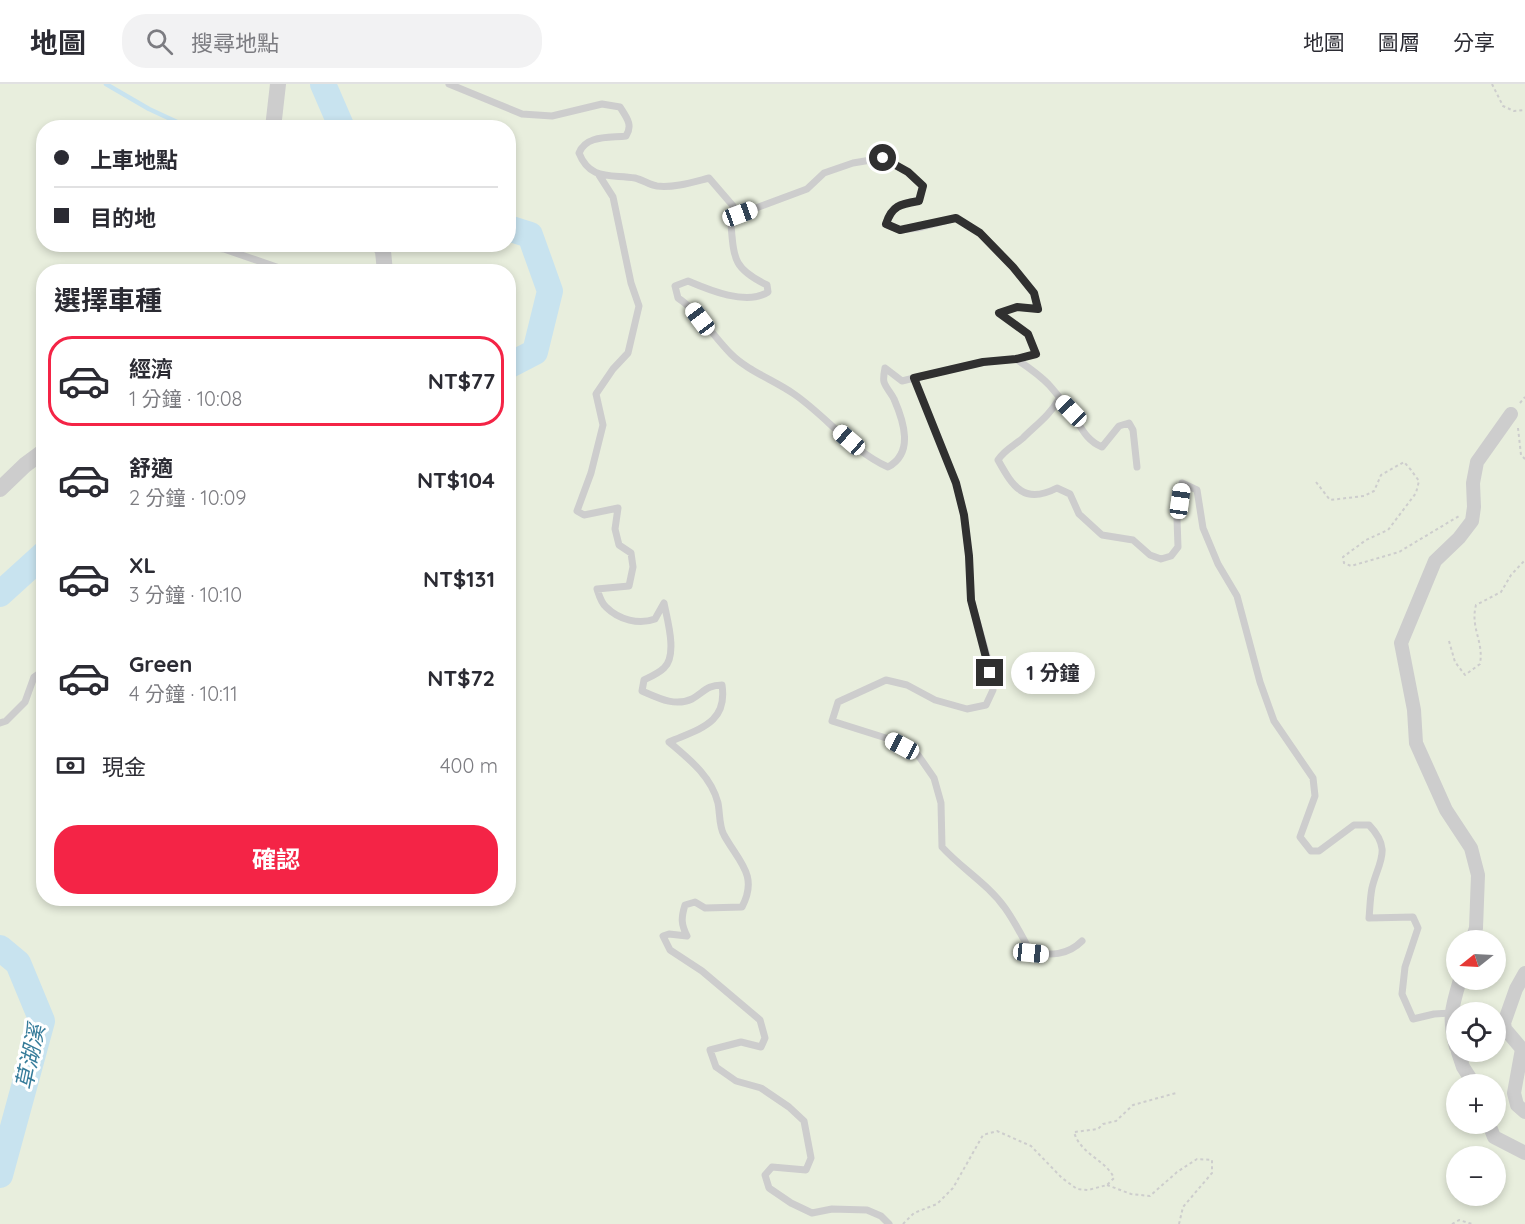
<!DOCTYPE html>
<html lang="zh-TW">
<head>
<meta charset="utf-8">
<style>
  :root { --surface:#fff; --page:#f2f2f3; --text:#2b2b33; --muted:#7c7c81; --line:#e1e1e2; --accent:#f42446 }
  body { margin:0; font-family:Quicksand,"Noto Sans TC",sans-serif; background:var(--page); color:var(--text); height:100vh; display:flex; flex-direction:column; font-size:22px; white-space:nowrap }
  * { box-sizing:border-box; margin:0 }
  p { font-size:20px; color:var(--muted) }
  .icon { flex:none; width:33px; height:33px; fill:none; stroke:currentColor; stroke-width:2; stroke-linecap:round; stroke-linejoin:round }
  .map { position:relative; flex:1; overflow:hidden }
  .sheet { position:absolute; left:36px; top:180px; width:480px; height:642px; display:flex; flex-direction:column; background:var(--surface); border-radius:24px; box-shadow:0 3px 9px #0003 }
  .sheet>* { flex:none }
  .top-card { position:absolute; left:36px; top:36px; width:480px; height:132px; border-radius:24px; box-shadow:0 3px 9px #0003; display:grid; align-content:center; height:132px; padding:0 18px; background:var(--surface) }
  .needle { width:39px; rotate:252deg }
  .fabs { position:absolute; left:1446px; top:846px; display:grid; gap:12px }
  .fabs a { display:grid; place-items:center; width:60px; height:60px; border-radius:50%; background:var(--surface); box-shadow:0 3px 9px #0003; font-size:30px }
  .end { position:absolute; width:27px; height:27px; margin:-14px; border:8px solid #303030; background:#fff; box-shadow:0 0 0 3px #fff }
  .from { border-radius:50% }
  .bubble { position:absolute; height:42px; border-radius:21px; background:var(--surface); box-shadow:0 3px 9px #0003; font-size:20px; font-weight:700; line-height:42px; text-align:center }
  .car { position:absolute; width:18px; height:36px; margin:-18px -9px; border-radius:8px; box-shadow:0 0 4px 2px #0007; background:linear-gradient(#fff 24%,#345 0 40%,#fff 0 76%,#345 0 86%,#fff 0) }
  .top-card b { display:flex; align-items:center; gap:21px; height:57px; font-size:22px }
  .top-card b+b { border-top:2px solid var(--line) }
  .top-card i { width:15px; height:15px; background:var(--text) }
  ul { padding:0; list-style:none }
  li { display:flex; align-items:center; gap:18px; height:90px; margin:0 12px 9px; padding:0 6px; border:3px solid transparent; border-radius:24px }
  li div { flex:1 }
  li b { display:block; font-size:22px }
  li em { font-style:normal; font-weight:700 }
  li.active { border-color:var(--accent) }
  li>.icon { width:54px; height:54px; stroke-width:1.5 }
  h2 { padding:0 18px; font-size:27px; line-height:72px }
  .pay { display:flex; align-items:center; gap:15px; height:66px; padding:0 18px; font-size:22px }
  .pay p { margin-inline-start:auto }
  .cta { display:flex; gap:12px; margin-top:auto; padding:12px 18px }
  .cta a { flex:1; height:69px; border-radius:24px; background:var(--accent); color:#fff; font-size:24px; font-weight:700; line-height:69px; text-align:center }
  header { display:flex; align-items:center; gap:36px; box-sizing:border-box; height:84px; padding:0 30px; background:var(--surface); border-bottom:2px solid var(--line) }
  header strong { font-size:28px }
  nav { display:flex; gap:33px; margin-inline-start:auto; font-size:21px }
  .search { width:420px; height:54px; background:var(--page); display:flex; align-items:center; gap:15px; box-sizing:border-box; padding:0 21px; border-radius:24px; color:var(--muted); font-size:22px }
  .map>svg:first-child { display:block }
  .green { fill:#e8eedd; fill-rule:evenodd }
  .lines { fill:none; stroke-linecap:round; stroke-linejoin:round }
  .stream { stroke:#c8e3ef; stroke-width:4.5 }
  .river { stroke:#c8e3ef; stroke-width:26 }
  .path { stroke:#cdcdcd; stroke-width:2; stroke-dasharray:3 3; stroke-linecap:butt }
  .service { stroke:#cdcdcd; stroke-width:7 }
  .minor { stroke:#cdcdcd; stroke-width:14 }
  .tertiary { stroke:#cdcdcd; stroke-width:16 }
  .route { stroke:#303030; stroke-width:8 }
  .labels { text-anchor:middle; stroke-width:6; stroke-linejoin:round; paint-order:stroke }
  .water-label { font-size:22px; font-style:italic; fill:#367c9a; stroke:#fff }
</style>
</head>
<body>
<header>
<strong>地圖</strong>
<div class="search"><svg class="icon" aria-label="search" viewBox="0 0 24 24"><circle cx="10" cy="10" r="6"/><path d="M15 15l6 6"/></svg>搜尋地點</div>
<nav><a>地圖</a><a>圖層</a><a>分享</a></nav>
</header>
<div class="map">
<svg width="1525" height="1140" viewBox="0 0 1525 1140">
  <rect width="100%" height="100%" fill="#fff"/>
  <path class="green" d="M0 0H1525V1140H0ZM44 44H508V160H44ZM44 188H508V814H44ZM1456 856H1496V896H1456ZM1456 928H1496V968H1456ZM1456 1000H1496V1040H1456ZM1456 1072H1496V1112H1456Z"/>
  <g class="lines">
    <path class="stream" d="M106 0 149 25 190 44"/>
    <path class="river" d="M323 0 342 44
      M508 144 530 151 550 207 535 268 508 282
      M0 510 44 470
      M0 864 18 879 42 937 0 1091"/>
    <path class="path" d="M1492 0 1503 22 1514 27 1525 26
      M1520 319 1525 313
      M1518 344 1521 371 1525 375
      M1316 398 1330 416 1364 412 1374 407 1381 391 1404 378 1411 386 1419 397 1416 409 1388 446 1366 456 1343 473 1344 479 1351 482 1399 468 1459 432
      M1449 557 1455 578 1465 591 1480 580C1484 557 1470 544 1476 521L1501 508 1511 491 1525 476
      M1107 1101 1131 1110 1150 1112 1177 1088 1197 1075 1212 1076V1089L1183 1123 1179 1140
      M903 1140 914 1129 937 1120 953 1104 983 1051 997 1047 1031 1062 1062 1094 1077 1105 1088 1106 1107 1101 1114 1094C1106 1076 1080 1070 1074 1048L1098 1045 1103 1040 1116 1037 1133 1021 1176 1009
      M1452 1140 1459 1136 1472 1140"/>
    <path class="service" d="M449 0 522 30 552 32 602 20 620 23C627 34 633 41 626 52 609 54 586 51 579 69 590 97 611 90 635 94 643 96 650 101 657 102 674 104 693 98 709 94L740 130 807 105 824 89 853 79 883 74 908 88 923 102 919 116C900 120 893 121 886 140L900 146 918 144 956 134 980 149 1013 183 1034 209 1038 225 1017 223 999 229 1028 250 1036 270 1016 275 983 278 914 294 956 399 964 431 969 473 971 516 987 572 993 606 986 621 967 625 935 616 907 601 886 596 838 618 832 637 886 654 918 671 934 694 941 719 942 763C962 785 988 800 1005 824 1015 838 1023 854 1031 869 1051 871 1067 872 1082 857
      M599 91 613 113 631 199 639 222 628 269 613 285 596 310 603 341 591 389 577 427 584 431 618 424 615 445 619 461 631 469 633 483 629 502 597 505C599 511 601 519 606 523 619 536 639 541 655 535L664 519C667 535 678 571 664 584 659 589 650 593 644 596L642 607C658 614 675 623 692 615 704 608 707 601 722 601 728 640 698 645 669 658 689 675 711 692 718 719 720 729 719 743 724 751 738 777 759 791 742 823L705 824 695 818 685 821C681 834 681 840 687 852L669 850 663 852 670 866 702 887 760 936 765 954 761 963 741 958 710 966 716 983 736 997 761 1004 789 1023 804 1037 811 1074 806 1086 772 1083 765 1091 769 1104 791 1119 812 1129 832 1125 867 1126 881 1132 889 1140
      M740 130 731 141C734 176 734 185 767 201L768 208C747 222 709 206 688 197L675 202 678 214C699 228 713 252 731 270 748 287 774 296 794 310 826 332 852 367 888 383 914 369 904 338 894 315 891 309 886 304 884 298 883 294 884 289 885 284L902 297 914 294
      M183 160 224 165 291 188
      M1016 275C1028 283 1040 291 1050 302 1056 309 1065 320 1071 328 1081 342 1085 356 1102 363L1119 342 1129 339 1133 346 1137 383
      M1059 315C1050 331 1036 341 1023 354 1014 362 1005 365 998 376 1013 403 1024 421 1057 404L1070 410 1079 430 1102 451 1133 456 1150 471 1161 475 1171 472 1178 463 1177 435 1182 399 1197 406 1203 444 1218 480 1237 512 1260 598 1274 637 1313 694 1315 712 1300 753 1311 767H1319L1354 741H1369C1393 766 1378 778 1372 804 1370 814 1370 824 1369 834L1413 833 1418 844 1405 883 1402 910 1413 935 1434 930 1451 929
      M0 639 6 637 25 618 34 593 44 586"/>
    <path class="minor" d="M1472 856 1476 844 1478 791 1471 764 1446 726 1416 659 1414 626 1401 559 1435 477 1459 454 1472 437 1474 423 1473 399 1477 378 1511 330
      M1525 889 1516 905 1504 939 1505 945 1522 965 1514 1009 1517 1021 1525 1028
      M1456 963C1448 934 1452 923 1460 896
      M1458 968 1463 983 1474 1000
      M1489 1040 1494 1053 1525 1069"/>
    <path class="tertiary" d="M273 44 278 0
      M379 160 383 167 385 188
      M0 405 25 381 44 367"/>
  </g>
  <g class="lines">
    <path class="route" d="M883 74 908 88 923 102 919 117C901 120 892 121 886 140L900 146 956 134 980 149 1013 183 1034 209 1038 225 1017 223 999 229 1028 250 1036 270 1016 275 983 278 914 294 956 399 964 431 969 472 971 516 990 589"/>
  </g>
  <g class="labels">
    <g class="water-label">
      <text transform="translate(30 973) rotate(-78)" y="8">草湖溪</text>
    </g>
  </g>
</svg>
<div class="fabs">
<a><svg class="needle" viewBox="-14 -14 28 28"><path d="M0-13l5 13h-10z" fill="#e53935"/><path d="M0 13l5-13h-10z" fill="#7c7c81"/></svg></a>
<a><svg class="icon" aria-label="locate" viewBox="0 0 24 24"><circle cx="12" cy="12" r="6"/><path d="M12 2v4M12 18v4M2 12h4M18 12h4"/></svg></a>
<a>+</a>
<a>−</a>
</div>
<i class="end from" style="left:883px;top:74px"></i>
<i class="end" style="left:990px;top:589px"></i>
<div class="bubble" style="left:1011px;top:568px;width:84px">1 分鐘</div>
<i class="car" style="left:740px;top:130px;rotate:70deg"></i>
<i class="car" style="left:700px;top:235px;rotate:323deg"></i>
<i class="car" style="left:1071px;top:327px;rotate:316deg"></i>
<i class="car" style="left:849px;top:356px;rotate:311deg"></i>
<i class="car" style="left:1180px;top:417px;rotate:8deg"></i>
<i class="car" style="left:902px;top:662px;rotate:298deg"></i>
<i class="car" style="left:1031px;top:869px;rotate:96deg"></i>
<div class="top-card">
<b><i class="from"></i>上車地點</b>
<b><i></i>目的地</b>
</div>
<section class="sheet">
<h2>選擇車種</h2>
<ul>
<li class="active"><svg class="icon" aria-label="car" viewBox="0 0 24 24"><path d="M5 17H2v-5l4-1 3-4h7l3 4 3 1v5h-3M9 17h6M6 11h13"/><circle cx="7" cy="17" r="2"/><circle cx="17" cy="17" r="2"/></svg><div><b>經濟</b><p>1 分鐘 · 10:08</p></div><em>NT$77</em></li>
<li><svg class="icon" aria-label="car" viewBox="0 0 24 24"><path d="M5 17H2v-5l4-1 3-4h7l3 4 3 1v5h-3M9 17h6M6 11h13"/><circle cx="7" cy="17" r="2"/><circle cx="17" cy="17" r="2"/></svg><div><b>舒適</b><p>2 分鐘 · 10:09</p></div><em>NT$104</em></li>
<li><svg class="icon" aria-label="car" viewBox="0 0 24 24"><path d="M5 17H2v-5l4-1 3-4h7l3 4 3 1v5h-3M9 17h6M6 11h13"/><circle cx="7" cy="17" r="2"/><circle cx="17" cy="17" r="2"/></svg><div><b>XL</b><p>3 分鐘 · 10:10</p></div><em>NT$131</em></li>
<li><svg class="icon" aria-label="car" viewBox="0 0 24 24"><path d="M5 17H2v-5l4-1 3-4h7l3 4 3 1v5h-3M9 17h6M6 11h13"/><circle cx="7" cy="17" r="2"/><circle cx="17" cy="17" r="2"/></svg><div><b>Green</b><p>4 分鐘 · 10:11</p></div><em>NT$72</em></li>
</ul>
<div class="pay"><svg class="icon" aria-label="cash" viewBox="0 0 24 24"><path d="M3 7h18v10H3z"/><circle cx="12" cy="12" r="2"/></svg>現金<p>400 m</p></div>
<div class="cta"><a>確認</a></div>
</section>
</div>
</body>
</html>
